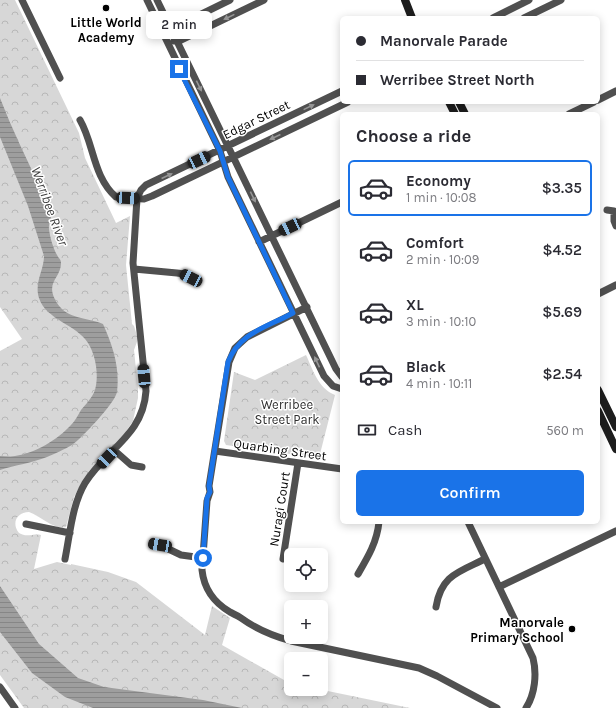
<!DOCTYPE html>
<html lang="en">
<head>
<meta charset="utf-8">
<style>
  :root { --surface:#fff; --page:#f7f7f7; --text:#2b2b33; --muted:#7c7c81; --line:#e1e1e2; --accent:#1a73e8 }
  body { margin:0; font-family:Karla,sans-serif; background:var(--page); color:var(--text); height:100vh; display:flex; flex-direction:column; font-size:15px; white-space:nowrap }
  * { box-sizing:border-box; margin:0 }
  p { font-size:13px; color:var(--muted) }
  .icon { flex:none; width:22px; height:22px; fill:none; stroke:currentColor; stroke-width:2; stroke-linecap:round; stroke-linejoin:round }
  .map { position:relative; flex:1; overflow:hidden }
  .details { position:absolute; left:340px; top:112px; width:260px; height:412px; display:flex; flex-direction:column; background:var(--surface); border-radius:6px; box-shadow:0 2px 10px #0003 }
  .details>* { flex:none }
  .top-card { position:absolute; left:340px; top:16px; width:260px; height:88px; border-radius:6px; box-shadow:0 2px 10px #0003; display:grid; align-content:center; height:88px; padding:0 16px; background:var(--surface) }
  .controls { position:absolute; left:284px; top:548px; display:grid; gap:8px }
  .controls a { display:grid; place-items:center; width:44px; height:44px; border-radius:6px; background:var(--surface); box-shadow:0 2px 10px #0003; font-size:20px }
  .end { position:absolute; width:18px; height:18px; margin:-9px; border:5px solid #1a73e8; background:#fff; box-shadow:0 0 0 2px #fff }
  .from { border-radius:50% }
  .bubble { position:absolute; height:28px; border-radius:6px; background:var(--surface); box-shadow:0 2px 10px #0003; font-size:13px; font-weight:600; line-height:28px; text-align:center }
  .car { position:absolute; width:12px; height:24px; margin:-12px -6px; border-radius:5px; box-shadow:0 0 3px 1px #0007; background:linear-gradient(#222 24%,#8ab4d8 0 40%,#222 0 76%,#8ab4d8 0 86%,#222 0) }
  .top-card b { display:flex; align-items:center; gap:14px; height:38px; font-size:15px }
  .top-card b+b { border-top:1px solid var(--line) }
  .top-card i { width:10px; height:10px; background:var(--text) }
  ul { padding:0; list-style:none }
  li { display:flex; align-items:center; gap:12px; height:56px; margin:0 8px 6px; padding:0 8px; border:2px solid transparent; border-radius:6px }
  li div { flex:1 }
  li b { display:block; font-size:15px }
  li em { font-style:normal; font-weight:600 }
  li.selected { border-color:var(--accent) }
  li>.icon { width:36px; height:36px; stroke-width:1.5 }
  h2 { padding:0 16px; font-size:18px; line-height:48px }
  .pay { display:flex; align-items:center; gap:10px; height:44px; padding:0 16px; font-size:15px }
  .pay p { margin-inline-start:auto }
  .primary-button { display:flex; gap:8px; margin-top:auto; padding:8px 16px }
  .primary-button a { flex:1; height:46px; border-radius:6px; background:var(--accent); color:#fff; font-size:16px; font-weight:600; line-height:46px; text-align:center }
  .map>svg:first-child { display:block }
  .forest { fill:url(#forest-crowns) }
  .water { fill:url(#water-rules) }
  .lines { fill:none; stroke-linecap:round; stroke-linejoin:round }
  .street { stroke:#505050; stroke-width:7 }
  .secondary { stroke:#1d1d1d; stroke-width:8 }
  .oneway { fill:#969696 }
  .route { stroke:#1a73e8; stroke-width:5 }
  .poi-dot { fill:#000; stroke:#fff; stroke-width:1.5 }
  .labels { text-anchor:middle; stroke-width:3; stroke-linejoin:round; paint-order:stroke }
  .poi-label { font-size:13px; font-weight:bold; fill:#000; stroke:#fff }
  .street-label { font-size:13px; fill:#000; stroke:#fff }
  .park-label { font-size:13px; fill:#2e2e2e; stroke:#fff }
  .water-label { font-size:14px; font-style:italic; fill:#3f3f3f; stroke:#fff }
</style>
</head>
<body>
<div class="map">
<svg width="616" height="708" viewBox="0 0 616 708">
  <defs>
    <pattern id="forest-crowns" width="20" height="18" patternUnits="userSpaceOnUse"><rect width="20" height="18" fill="#d7d7d7"/><path d="M2 6a3 3 0 1 1 6 0M12 15a3 3 0 1 1 6 0" fill="none" stroke="#b7b7b7"/></pattern>
    <pattern id="water-rules" width="6" height="5" patternUnits="userSpaceOnUse"><rect width="6" height="5" fill="#9e9e9e"/><path d="M0 2.5h6" fill="none" stroke="#868686"/></pattern>
  </defs>
  <rect width="100%" height="100%" fill="#fff"/>
  <path class="forest" d="M0 0H15L79 133 85 158 116 223 130 216 126 265 132 324 134 326 138 339 134 350 138 389V398L133 421 125 433 90 470 83 480 74 497 66 527C53 530 41 516 29 512 17 512 11 523 19 533 27 538 33 533 41 535L34 569 57 562 71 565V564L108 572 136 582 205 635 212 606 230 618 222 645 291 684V689H318L410 708H24L0 675V351L22 339 0 307Z
    M306 355C313 370 318 388 335 395L319 458 226 445 224 441 234 372 255 380Z"/>
  <path class="water" d="M0 98C12 129 26 158 40 187 43 194 52 200 52 208 53 215 48 222 49 229 50 237 53 248 57 255 59 259 61 259 61 263 61 279 44 282 57 303 68 320 87 317 103 324 113 346 120 368 117 392 115 403 82 438 72 445 65 449 54 454 47 457 32 463 15 465 0 470V456C5 456 11 457 15 456 36 453 57 440 71 425 75 421 78 415 81 410 86 404 92 398 95 390 99 375 96 356 88 343 76 324 46 320 39 298 34 283 44 270 44 256L28 206 0 137Z
    M0 586 39 644 78 678 104 687 203 700 242 708H93L65 697 32 673 0 632Z"/>
  <g class="lines">
    <path class="street" d="M22 0 60 78
      M147 0 220 151 228 177 324 376 333 386 342 389
      M157 0 336 369 342 377
      M493 18 529 0
      M524 18 561 0
      M169 32 171 29 230 0
      M174 41 181 40 264 0
      M598 100 616 91
      M569 114 594 102
      M80 120C94 144 93 177 116 197L144 199 152 196 348 102
      M607 210 614 211V221L616 226
      M259 242 342 202
      M134 269 177 273 184 274 191 278
      M598 294 616 285
      M307 307 247 337 235 348 229 362 209 486 210 492 207 501 202 570C204 589 213 602 230 612 233 614 237 615 241 618 256 629 273 636 291 641L419 668 437 676 497 708
      M114 450 131 465 142 467
      M215 451 342 469
      M468 522 533 658C537 674 535 694 526 708
      M26 524 70 533
      M152 544 160 545 181 555 203 558
      M65 559C70 534 72 505 85 483 106 449 143 436 146 391L133 263 137 198 141 190 146 185 342 91
      M283 559 298 463
      M358 574C368 557 377 542 379 522
      M499 587 616 531
      M436 607C441 575 459 572 485 559
      M0 687 15 708"/>
    <path class="secondary" d="M405 0 412 18
      M449 102 455 114
      M459 102 465 114
      M598 390 616 427
      M598 411 616 449"/>
  </g>
  <defs><path id="oneway-solid" d="M-6-.8H1V-3.2L6.5 0L1 3.2V.8H-6Z"/></defs>
  <g class="oneway">
    <use href="#oneway-solid" transform="translate(229 17) rotate(154)"/>
    <use href="#oneway-solid" transform="translate(199 86) rotate(64)"/>
    <use href="#oneway-solid" transform="translate(309 107) rotate(-26)"/>
    <use href="#oneway-solid" transform="translate(275 137) rotate(155)"/>
    <use href="#oneway-solid" transform="translate(167 176) rotate(-25)"/>
    <use href="#oneway-solid" transform="translate(253 197) rotate(64)"/>
    <use href="#oneway-solid" transform="translate(317 362) rotate(-115)"/>
  </g>
  <g class="lines">
    <path class="route" d="M179 69 220 151 228 177 293 313C268 327 240 332 228 362L209 486 210 492 207 498 203 558"/>
  </g>
  <g class="poi-dot">
    <circle cx="106" cy="8" r="4"/>
    <circle cx="572" cy="629" r="4"/>
  </g>
  <g class="labels">
    <g class="poi-label">
      <text x="106" y="27">Little World<tspan x="106" dy="15">Academy</tspan></text>
      <text x="564" y="627" text-anchor="end">Manorvale<tspan x="564" dy="15">Primary School</tspan></text>
    </g>
    <g class="street-label">
      <text transform="translate(256 119) rotate(-26)" y="5">Edgar Street</text>
      <text transform="translate(280 449) rotate(8)" y="5">Quarbing Street</text>
      <text transform="translate(279 509) rotate(-81)" y="5">Nuragi Court</text>
    </g>
    <g class="park-label">
      <text x="287" y="409">Werribee<tspan x="287" dy="15">Street Park</tspan></text>
    </g>
    <g class="water-label">
      <text transform="translate(50 206) rotate(70)" y="5">Werribee River</text>
    </g>
  </g>
</svg>
<div class="controls">
<a><svg class="icon" aria-label="locate" viewBox="0 0 24 24"><circle cx="12" cy="12" r="6"/><path d="M12 2v4M12 18v4M2 12h4M18 12h4"/></svg></a>
<a>+</a>
<a>−</a>
</div>
<i class="end from" style="left:203px;top:558px"></i>
<i class="end" style="left:179px;top:69px"></i>
<div class="bubble" style="left:146px;top:11px;width:66px">2 min</div>
<i class="car" style="left:199px;top:160px;rotate:65deg"></i>
<i class="car" style="left:128px;top:198px;rotate:93deg"></i>
<i class="car" style="left:290px;top:227px;rotate:245deg"></i>
<i class="car" style="left:191px;top:278px;rotate:297deg"></i>
<i class="car" style="left:144px;top:376px;rotate:355deg"></i>
<i class="car" style="left:107px;top:458px;rotate:223deg"></i>
<i class="car" style="left:160px;top:545px;rotate:280deg"></i>
<div class="top-card">
<b><i class="from"></i>Manorvale Parade</b>
<b><i></i>Werribee Street North</b>
</div>
<section class="details">
<h2>Choose a ride</h2>
<ul>
<li class="selected"><svg class="icon" aria-label="car" viewBox="0 0 24 24"><path d="M5 17H2v-5l4-1 3-4h7l3 4 3 1v5h-3M9 17h6M6 11h13"/><circle cx="7" cy="17" r="2"/><circle cx="17" cy="17" r="2"/></svg><div><b>Economy</b><p>1 min · 10:08</p></div><em>$3.35</em></li>
<li><svg class="icon" aria-label="car" viewBox="0 0 24 24"><path d="M5 17H2v-5l4-1 3-4h7l3 4 3 1v5h-3M9 17h6M6 11h13"/><circle cx="7" cy="17" r="2"/><circle cx="17" cy="17" r="2"/></svg><div><b>Comfort</b><p>2 min · 10:09</p></div><em>$4.52</em></li>
<li><svg class="icon" aria-label="car" viewBox="0 0 24 24"><path d="M5 17H2v-5l4-1 3-4h7l3 4 3 1v5h-3M9 17h6M6 11h13"/><circle cx="7" cy="17" r="2"/><circle cx="17" cy="17" r="2"/></svg><div><b>XL</b><p>3 min · 10:10</p></div><em>$5.69</em></li>
<li><svg class="icon" aria-label="car" viewBox="0 0 24 24"><path d="M5 17H2v-5l4-1 3-4h7l3 4 3 1v5h-3M9 17h6M6 11h13"/><circle cx="7" cy="17" r="2"/><circle cx="17" cy="17" r="2"/></svg><div><b>Black</b><p>4 min · 10:11</p></div><em>$2.54</em></li>
</ul>
<div class="pay"><svg class="icon" aria-label="cash" viewBox="0 0 24 24"><path d="M3 7h18v10H3z"/><circle cx="12" cy="12" r="2"/></svg>Cash<p>560 m</p></div>
<div class="primary-button"><a>Confirm</a></div>
</section>
</div>
</body>
</html>
